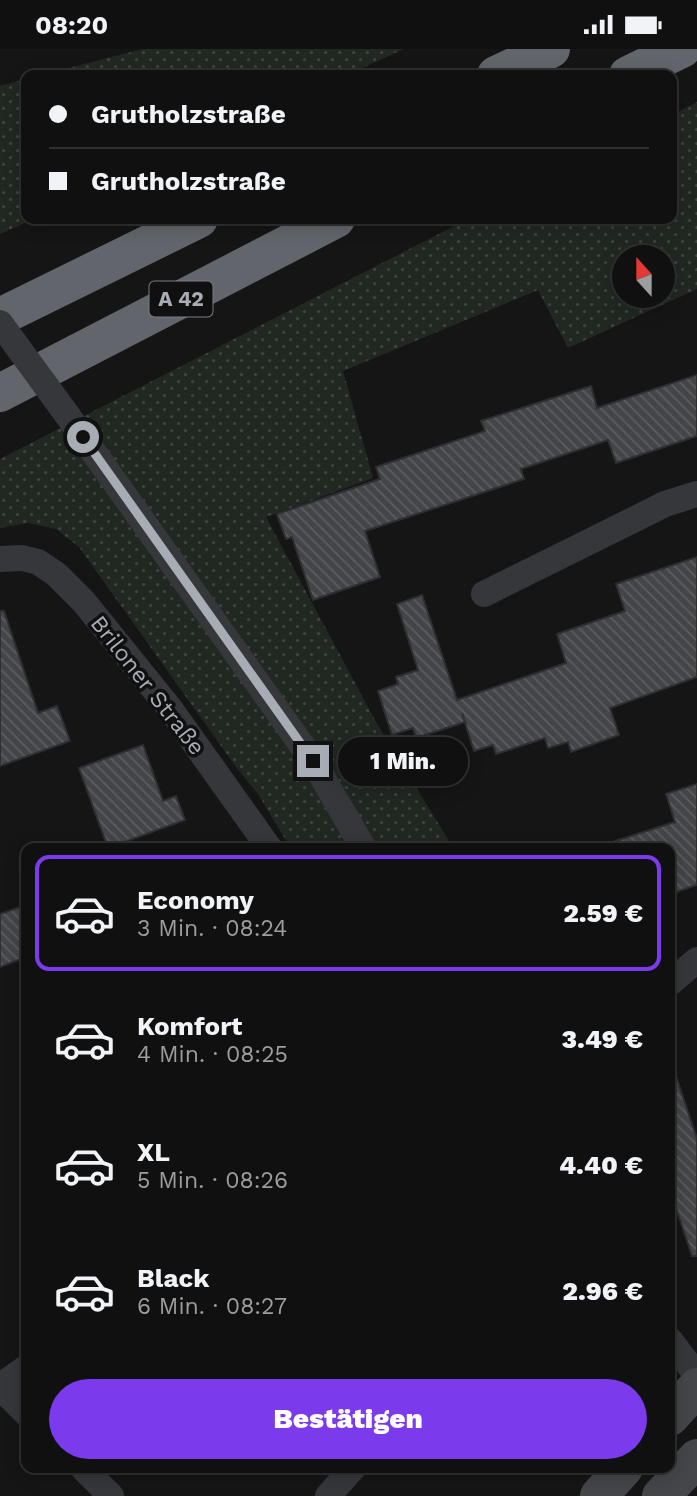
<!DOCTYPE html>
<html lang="de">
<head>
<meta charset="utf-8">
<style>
  :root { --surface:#101010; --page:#191919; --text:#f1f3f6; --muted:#9c9d9f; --line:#303030; --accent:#7c3aed }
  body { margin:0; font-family:"Work Sans",sans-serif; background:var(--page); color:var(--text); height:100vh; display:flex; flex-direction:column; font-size:26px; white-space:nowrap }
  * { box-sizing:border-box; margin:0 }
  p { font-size:23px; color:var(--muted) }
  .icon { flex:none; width:38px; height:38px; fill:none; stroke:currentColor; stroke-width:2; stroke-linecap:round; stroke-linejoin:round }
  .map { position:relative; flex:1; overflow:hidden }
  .sheet { position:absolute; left:21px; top:794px; width:654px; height:630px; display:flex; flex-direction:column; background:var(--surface); border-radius:14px; box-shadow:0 4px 18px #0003,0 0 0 2px var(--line) }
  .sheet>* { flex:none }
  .guide { position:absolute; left:21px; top:21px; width:656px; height:154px; border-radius:14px; box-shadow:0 4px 18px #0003,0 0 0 2px var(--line); display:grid; align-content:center; height:154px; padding:0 28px; background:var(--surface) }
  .needle { width:46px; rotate:339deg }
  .fabs { position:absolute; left:612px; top:196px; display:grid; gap:14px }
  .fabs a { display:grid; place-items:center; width:63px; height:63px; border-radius:50%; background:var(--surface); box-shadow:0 4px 18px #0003,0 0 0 2px var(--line); font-size:35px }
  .end { position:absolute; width:32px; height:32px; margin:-16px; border:9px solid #a8acb5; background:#111; box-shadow:0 0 0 4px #111 }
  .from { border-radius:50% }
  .bubble { position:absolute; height:49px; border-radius:24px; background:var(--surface); box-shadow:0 4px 18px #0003,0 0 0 2px var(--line); font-size:23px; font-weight:800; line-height:49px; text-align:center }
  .guide b { display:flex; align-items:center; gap:24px; height:66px; font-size:26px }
  .guide b+b { border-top:2px solid var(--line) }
  .guide i { width:18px; height:18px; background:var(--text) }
  ul { padding:12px 0 0; list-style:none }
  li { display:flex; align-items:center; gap:21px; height:116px; margin:0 14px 10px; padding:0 14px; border:4px solid transparent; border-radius:14px }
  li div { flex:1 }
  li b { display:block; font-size:26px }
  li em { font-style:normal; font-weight:800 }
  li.current { border-color:var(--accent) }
  li>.icon { width:63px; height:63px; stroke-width:1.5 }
  .primary-button { display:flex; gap:14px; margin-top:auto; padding:14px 28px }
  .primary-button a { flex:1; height:80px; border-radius:42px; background:var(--accent); color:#fff; font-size:28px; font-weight:800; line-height:80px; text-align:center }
  .status { display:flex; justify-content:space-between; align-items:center; height:49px; padding:0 35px; background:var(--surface); direction:ltr }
  .status svg { height:19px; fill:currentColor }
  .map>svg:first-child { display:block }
  .grass { fill:url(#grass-dots); fill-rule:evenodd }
  .building { fill:url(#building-back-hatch); stroke:#2f2f32; stroke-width:2 }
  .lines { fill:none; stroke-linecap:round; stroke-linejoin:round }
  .street { stroke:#36373b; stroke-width:26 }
  .secondary { stroke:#44464a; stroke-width:38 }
  .highway { stroke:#62656b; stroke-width:38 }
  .street-bridge { stroke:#36373b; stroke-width:26 }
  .route { stroke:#a8acb5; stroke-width:9 }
  .labels { text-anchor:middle; stroke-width:7; stroke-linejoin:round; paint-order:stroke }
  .shield { fill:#101011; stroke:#7a7d84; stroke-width:2 }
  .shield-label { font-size:21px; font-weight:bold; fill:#a8acb5 }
  .street-label { font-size:23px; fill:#a8acb5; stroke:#101011 }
</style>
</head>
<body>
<div class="status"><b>08:20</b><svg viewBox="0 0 49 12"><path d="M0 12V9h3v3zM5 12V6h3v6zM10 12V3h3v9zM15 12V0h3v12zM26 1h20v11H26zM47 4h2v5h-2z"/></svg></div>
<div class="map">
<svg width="697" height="1447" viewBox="0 0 697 1447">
  <defs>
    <pattern id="grass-dots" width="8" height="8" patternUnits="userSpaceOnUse" patternTransform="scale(1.75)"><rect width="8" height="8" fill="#212822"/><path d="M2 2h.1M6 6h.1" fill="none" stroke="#3e4440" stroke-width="1.8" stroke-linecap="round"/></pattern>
    <pattern id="building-back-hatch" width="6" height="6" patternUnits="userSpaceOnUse" patternTransform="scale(1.75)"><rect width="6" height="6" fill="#444549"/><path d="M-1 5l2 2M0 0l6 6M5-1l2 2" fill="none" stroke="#5c5d61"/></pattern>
  </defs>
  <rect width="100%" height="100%" fill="#151516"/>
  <path class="grass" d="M143 0H404L347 26H41Z
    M26 30V170H34L0 185V37Z
    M697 53V240L568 299 538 241 343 322 373 429 266 468 376 673 454 800H291L258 745 236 718 79 498 56 480 28 474 0 479V410L468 170H672V66ZM625 208H663V247H625Z"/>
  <path class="building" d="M697 326V387L616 414 608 391 521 420 524 430 365 482 380 528 313 551 292 488 286 490 277 465 380 430 376 418 485 382 481 372 591 337 597 359Z
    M697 508V628L610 659 619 686 571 703 568 693 548 699 545 689 496 705 493 696 474 702 462 664 465 673 416 689 413 679 392 686 378 642 398 635 396 628 418 621 397 555 422 546 457 651 566 614 557 585 625 562 616 535Z
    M0 562H4L38 664 57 657 70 692 0 717Z
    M143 696 163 752 176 747 185 771 108 799 79 719Z
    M697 735V836L670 845V800H610L609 794 675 773 666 745Z
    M26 856V908L0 918V865Z
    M675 1024 697 1090V1207H692L670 1141V1025Z"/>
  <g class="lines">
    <path class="street" d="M68 367 313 712 364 800
      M0 510 22 509 38 513 56 525 84 553 171 661 270 800
      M484 545 665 455 697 445
      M670 934 697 911
      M670 1291 697 1327
      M0 1337 26 1319
      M0 1338 26 1364
      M83 1419 111 1447
      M328 1447 353 1419"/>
    <path class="secondary" d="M670 1368 697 1338
      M599 1447 624 1419
      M661 1447 697 1409"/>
    <path class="highway" d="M496 26 551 0
      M628 26 682 0
      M0 268 199 170
      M0 344 336 170"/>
    <path class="street-bridge" d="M0 274 68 367"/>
  </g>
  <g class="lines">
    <path class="route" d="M83 388 313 712"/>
  </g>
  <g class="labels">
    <rect class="shield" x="149.5" y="232.5" width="63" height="35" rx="5"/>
    <g class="shield-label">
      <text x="181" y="257">A 42</text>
    </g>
    <g class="street-label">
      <text transform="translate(148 636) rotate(52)" y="8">Briloner Straße</text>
    </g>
  </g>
</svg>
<div class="fabs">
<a><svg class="needle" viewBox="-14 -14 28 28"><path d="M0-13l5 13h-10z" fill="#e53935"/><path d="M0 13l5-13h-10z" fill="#9c9d9f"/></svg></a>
</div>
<i class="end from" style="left:83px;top:388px"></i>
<i class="end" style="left:313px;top:712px"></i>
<div class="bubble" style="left:338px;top:688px;width:130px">1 Min.</div>
<div class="guide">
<b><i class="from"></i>Grutholzstraße</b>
<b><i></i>Grutholzstraße</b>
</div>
<section class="sheet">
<ul>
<li class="current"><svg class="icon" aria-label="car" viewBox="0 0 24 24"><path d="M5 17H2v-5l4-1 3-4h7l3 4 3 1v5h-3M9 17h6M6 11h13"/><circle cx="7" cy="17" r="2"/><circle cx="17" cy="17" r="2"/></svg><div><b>Economy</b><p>3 Min. · 08:24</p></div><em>2.59 €</em></li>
<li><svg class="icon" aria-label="car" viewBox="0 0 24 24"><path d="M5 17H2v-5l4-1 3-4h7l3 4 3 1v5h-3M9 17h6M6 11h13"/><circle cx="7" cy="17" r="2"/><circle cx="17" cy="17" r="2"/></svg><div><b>Komfort</b><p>4 Min. · 08:25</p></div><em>3.49 €</em></li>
<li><svg class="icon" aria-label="car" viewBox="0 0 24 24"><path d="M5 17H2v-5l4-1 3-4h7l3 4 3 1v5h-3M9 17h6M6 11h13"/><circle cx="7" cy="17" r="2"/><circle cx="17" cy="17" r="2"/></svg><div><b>XL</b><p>5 Min. · 08:26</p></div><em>4.40 €</em></li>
<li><svg class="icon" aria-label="car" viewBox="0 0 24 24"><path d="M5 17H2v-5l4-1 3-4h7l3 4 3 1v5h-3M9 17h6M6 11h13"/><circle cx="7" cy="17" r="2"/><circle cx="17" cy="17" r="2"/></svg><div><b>Black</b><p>6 Min. · 08:27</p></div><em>2.96 €</em></li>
</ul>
<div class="primary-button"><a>Bestätigen</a></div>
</section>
</div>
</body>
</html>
